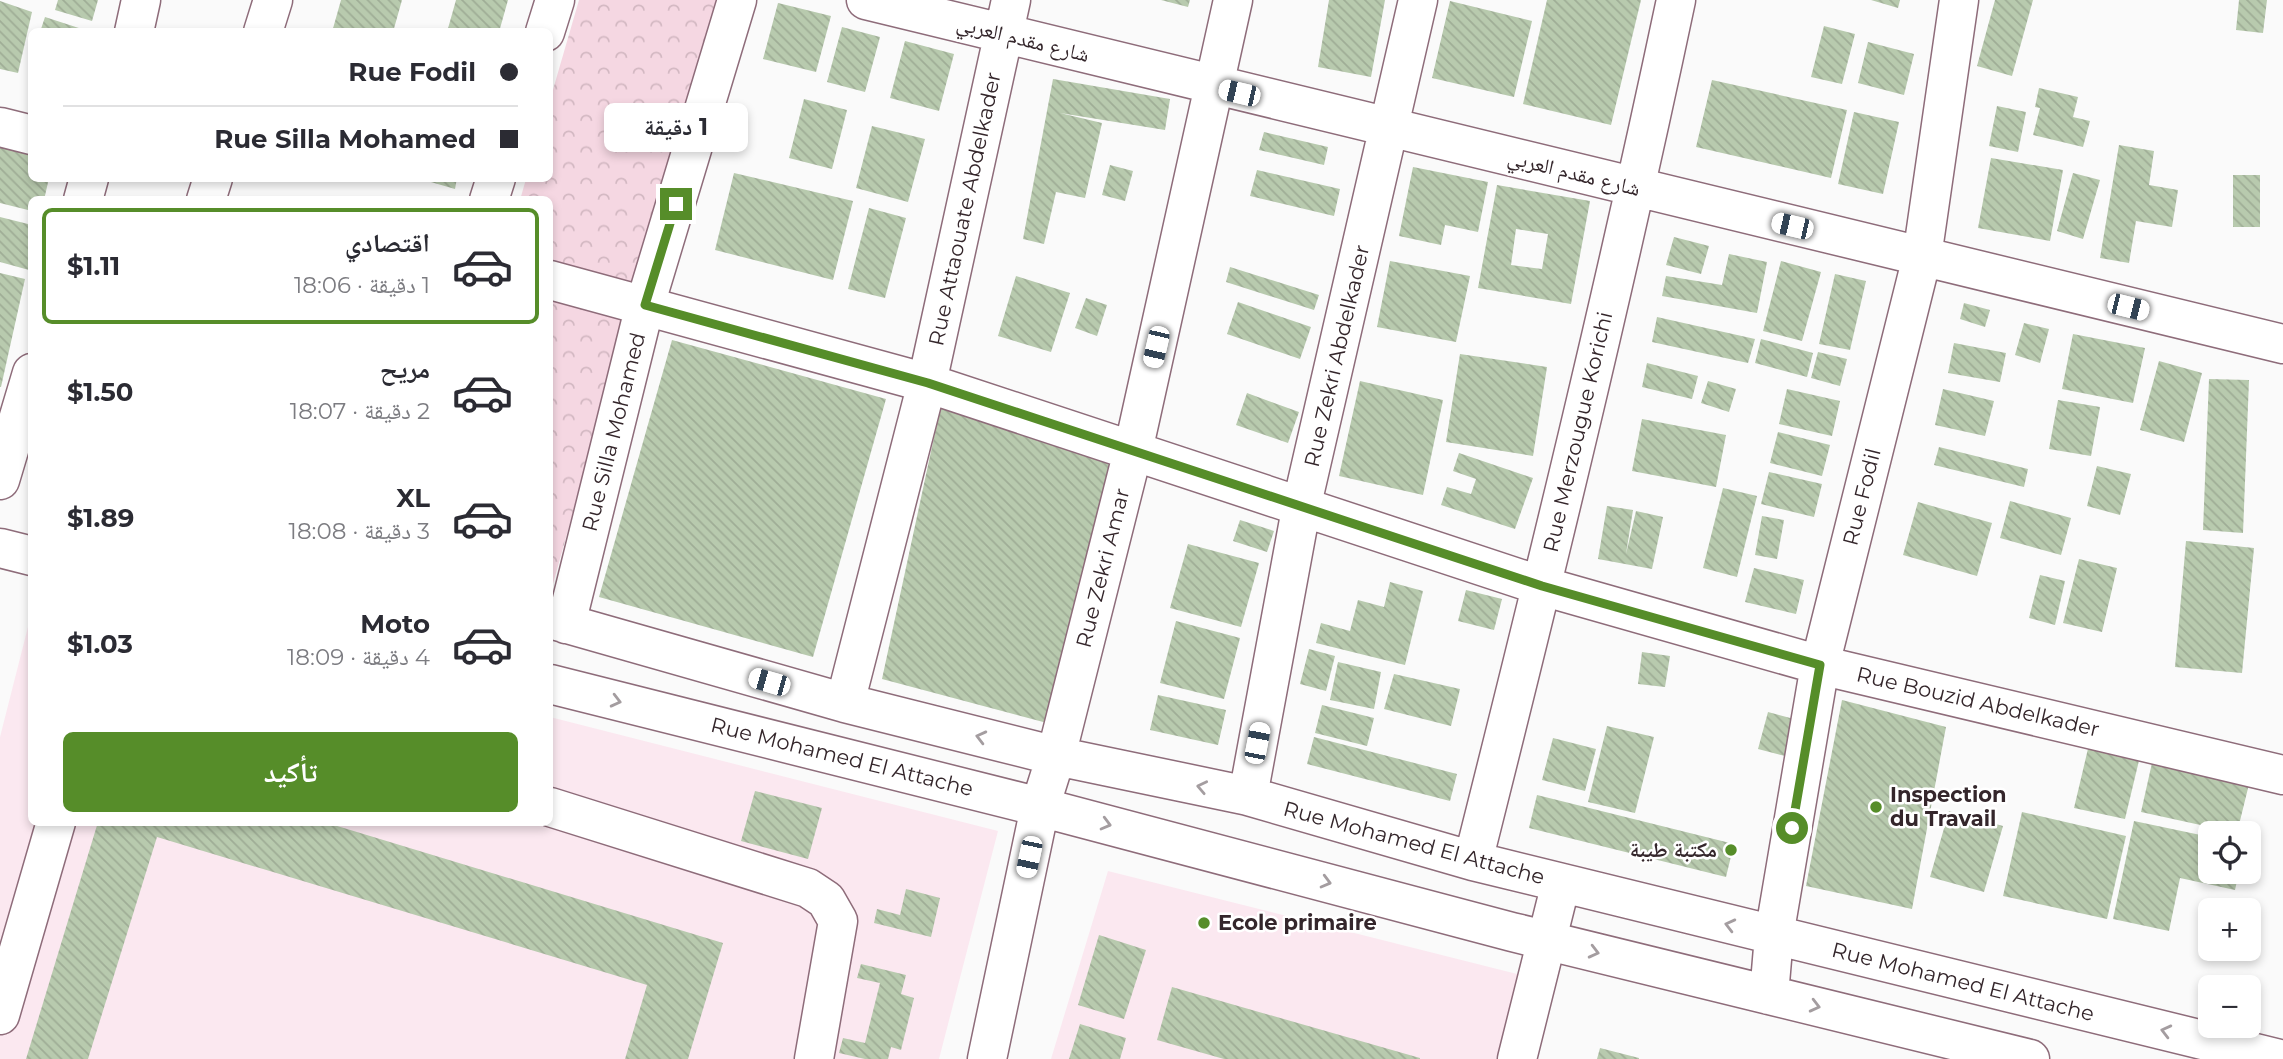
<!DOCTYPE html>
<html lang="ar">
<head>
<meta charset="utf-8">
<style>
  :root { --surface:#fff; --page:#f2f2f3; --text:#2b2b33; --muted:#7c7c81; --line:#e1e1e2; --accent:#568d29 }
  body { margin:0; font-family:Montserrat,"Noto Naskh Arabic",sans-serif; background:var(--page); color:var(--text); direction:rtl; height:100vh; display:flex; flex-direction:column; font-size:26px; white-space:nowrap }
  * { box-sizing:border-box; margin:0 }
  p { font-size:23px; color:var(--muted) }
  .icon { flex:none; width:38px; height:38px; fill:none; stroke:currentColor; stroke-width:2; stroke-linecap:round; stroke-linejoin:round }
  .map { position:relative; flex:1; overflow:hidden; direction:ltr }
  .details { position:absolute; left:28px; top:196px; width:525px; height:630px; display:flex; flex-direction:column; background:var(--surface); border-radius:10px; box-shadow:0 4px 10px #0003; direction:rtl }
  .details>* { flex:none }
  .hud { position:absolute; left:28px; top:28px; width:525px; height:154px; border-radius:10px; box-shadow:0 4px 10px #0003; direction:rtl; display:grid; align-content:center; height:154px; padding:0 35px; background:var(--surface) }
  .buttons { position:absolute; left:2198px; top:821px; display:grid; gap:14px }
  .buttons a { display:grid; place-items:center; width:63px; height:63px; border-radius:10px; background:var(--surface); box-shadow:0 4px 10px #0003; font-size:35px }
  .end { position:absolute; width:32px; height:32px; margin:-16px; border:9px solid #568d29; background:#fff; box-shadow:0 0 0 4px #fff }
  .from { border-radius:50% }
  .bubble { position:absolute; height:49px; border-radius:10px; background:var(--surface); box-shadow:0 4px 10px #0003; font-size:23px; font-weight:700; line-height:49px; text-align:center; direction:rtl }
  .car { position:absolute; width:21px; height:42px; margin:-21px -10px; border-radius:9px; box-shadow:0 0 5px 2px #0007; background:linear-gradient(#fff 24%,#345 0 40%,#fff 0 76%,#345 0 86%,#fff 0) }
  .hud b { display:flex; align-items:center; gap:24px; height:66px; font-size:26px }
  .hud b+b { border-top:2px solid var(--line) }
  .hud i { width:18px; height:18px; background:var(--text) }
  ul { padding:12px 0 0; list-style:none }
  li { display:flex; align-items:center; gap:21px; height:116px; margin:0 14px 10px; padding:0 21px; border:4px solid transparent; border-radius:10px }
  li div { flex:1 }
  li b { display:block; font-size:26px }
  li em { font-style:normal; font-weight:700 }
  li.current { border-color:var(--accent) }
  li>.icon { width:63px; height:63px; stroke-width:1.5 }
  .action { display:flex; gap:14px; margin-top:auto; padding:14px 35px }
  .action a { flex:1; height:80px; border-radius:10px; background:var(--accent); color:#fff; font-size:28px; font-weight:700; line-height:80px; text-align:center }
  .map>svg:first-child { display:block }
  .built { fill:#fbe8f0 }
  .park { fill:url(#park-crowns) }
  .building { fill:url(#building-back-hatch); fill-rule:evenodd }
  .lines { fill:none; stroke-linecap:round; stroke-linejoin:round }
  .minor-casing { stroke:#8e6c7a; stroke-width:41 }
  .minor { stroke:#fff; stroke-width:38 }
  .oneway { stroke:#a49da0 }
  .route { stroke:#568d29; stroke-width:9 }
  .poi-dot { fill:#568d29; stroke:#fff; stroke-width:2.5 }
  .labels { text-anchor:middle; stroke-width:5; stroke-linejoin:round; paint-order:stroke }
  .street-label { font-size:21px; fill:#34262b; stroke:#fff }
  .poi-label { font-size:21px; font-weight:bold; fill:#34262b; stroke:#fff; text-anchor:start }
</style>
</head>
<body>
<div class="map">
<svg width="2283" height="1059" viewBox="0 0 2283 1059">
  <defs>
    <pattern id="park-crowns" width="20" height="18" patternUnits="userSpaceOnUse" patternTransform="scale(1.75)"><rect width="20" height="18" fill="#f5d7e2"/><path d="M2 6a3 3 0 1 1 6 0M12 15a3 3 0 1 1 6 0" fill="none" stroke="#d3b8c2"/></pattern>
    <pattern id="building-back-hatch" width="6" height="6" patternUnits="userSpaceOnUse" patternTransform="scale(1.75)"><rect width="6" height="6" fill="#b8caae"/><path d="M-1 5l2 2M0 0l6 6M5-1l2 2" fill="none" stroke="#9fad96"/></pattern>
  </defs>
  <rect width="100%" height="100%" fill="#fafafa"/>
  <path class="built" d="M31 615 32 822H550V717L998 831 939 1059H0V737Z
    M1108 871 1521 975 1502 1059H1051Z"/>
  <path class="park" d="M579 0H716L551 591 550 200H520L526 179 550 178V100Z"/>
  <path class="building" d="M58 0H98L92 21 55 10Z
    M341 0H402L393 32H332Z
    M456 0H508L499 32H447Z
    M1161 0H1190L1188 7Z
    M1329 0H1385L1371 77 1318 67Z
    M1547 0H1641L1611 125 1523 104Z
    M1871 0H1900L1898 8Z
    M1995 0H2033L2012 76 1977 66Z
    M2239 0H2267L2263 33 2236 30Z
    M0 1 32 12 18 73 0 69Z
    M1450 1 1532 21 1514 97 1432 78Z
    M778 3 831 16 816 72 763 59Z
    M45 17 88 31V32H40Z
    M1824 26 1855 34 1842 84 1811 77Z
    M842 27 880 37 865 92 827 82Z
    M905 41 954 54 939 111 890 98Z
    M1868 42 1914 54 1904 95 1858 83Z
    M1053 79 1170 99 1165 130 1060 113 1102 123 1085 198 1056 192 1044 244 1023 239Z
    M1712 80 1847 110 1831 178 1696 147Z
    M2039 88 2078 97 2073 117 2090 121 2083 147 2033 135 2040 108 2035 107Z
    M804 99 847 110 832 169 789 158Z
    M1997 106 2026 112 2018 152 1989 146Z
    M1854 112 1899 122 1883 194 1838 184Z
    M872 126 925 139 908 202 856 188Z
    M1264 132 1328 147 1324 165 1259 150Z
    M0 142 32 150V178H49L44 200H32V211L0 203Z
    M2119 145 2154 151 2149 185 2178 190 2172 227 2136 221 2129 263 2100 258Z
    M1991 158 2063 170 2050 241 1978 228Z
    M1110 165 1133 171 1125 201 1102 195Z
    M1413 167 1488 182 1478 232 1445 225 1441 245 1399 236Z
    M1257 170 1340 189 1334 216 1250 196Z
    M734 173 853 201 833 280 715 250Z
    M2073 173 2100 180 2083 239 2057 231Z
    M2233 175H2260V227H2233Z
    M417 178H457L455 189Z
    M1497 185 1590 201 1571 304 1478 288ZM1516 229 1548 234 1542 269 1511 265Z
    M869 208 906 218 885 298 848 289Z
    M0 217 32 225 29 270 0 262Z
    M1674 237 1709 246 1701 274 1666 265Z
    M1729 254 1767 262 1757 313 1662 296 1666 276 1722 285Z
    M1390 261 1470 276 1456 342 1377 327Z
    M1781 261 1821 272 1802 341 1763 331Z
    M1230 267 1319 295 1314 310 1226 282Z
    M0 273 25 279 1 387H0Z
    M1835 274 1866 281 1850 350 1819 344Z
    M1016 276 1070 293 1051 352 998 336Z
    M1086 298 1107 305 1097 336 1075 328Z
    M1238 302 1311 327 1300 359 1227 334Z
    M1964 303 1990 310 1985 327 1960 319Z
    M1657 317 1755 339 1748 363 1652 342Z
    M2024 323 2049 329 2040 363 2015 355Z
    M2073 334 2145 348 2133 403 2062 389Z
    M1761 339 1813 353 1807 377 1755 363Z
    M672 340 886 399 813 657 599 597Z
    M1954 343 2006 353 2000 382 1948 373Z
    M1818 352 1847 359 1840 386 1811 378Z
    M1460 354 1547 367 1533 456 1446 442Z
    M2159 361 2202 373 2184 442 2140 430Z
    M1647 363 1698 376 1692 399 1642 387Z
    M2209 379 2249 380 2243 533 2203 530Z
    M1360 381 1443 400 1423 495 1339 476Z
    M1708 381 1736 389 1729 412 1701 403Z
    M1787 389 1840 401 1832 436 1779 424Z
    M1943 389 1994 401 1985 436 1935 425Z
    M1247 393 1299 412 1288 443 1236 425Z
    M2058 400 2100 407 2091 456 2049 449Z
    M941 405 1117 462 1047 723 882 679Z
    M1642 419 1726 435 1716 487 1632 471Z
    M1778 432 1830 445 1822 476 1770 463Z
    M1939 447 2028 469 2024 487 1934 465Z
    M1459 453 1533 478 1515 529 1441 505 1447 487 1471 494 1476 479 1453 471Z
    M2097 466 2131 474 2120 515 2087 506Z
    M1769 472 1822 484 1814 517 1761 504Z
    M1723 488 1757 496 1737 577 1703 568Z
    M2010 501 2071 518 2061 555 2000 538Z
    M1918 502 1992 523 1977 576 1903 555Z
    M1607 506 1633 510 1626 554 1636 511 1663 517 1652 569 1598 559Z
    M1762 516 1784 520 1777 559 1755 555Z
    M1240 520 1274 531 1267 552 1233 541Z
    M2186 541 2254 548 2242 673 2175 667Z
    M1188 544 1259 563 1241 627 1170 608Z
    M2079 559 2117 568 2102 632 2063 623Z
    M1754 568 1804 580 1796 614 1745 602Z
    M2040 575 2065 581 2055 625 2029 618Z
    M1390 582 1423 591 1405 665 1316 643 1321 623 1350 631 1358 600 1384 607Z
    M1466 590 1502 599 1494 630 1458 621Z
    M1176 621 1240 638 1224 699 1160 683Z
    M1309 649 1335 656 1326 691 1300 684Z
    M1642 652 1670 656 1665 687 1638 684Z
    M1338 662 1381 672 1374 709 1330 700Z
    M1394 674 1460 689 1451 726 1384 709Z
    M1158 695 1226 710 1218 745 1150 730Z
    M1842 700 1946 727 1912 909 1806 886Z
    M1322 705 1374 718 1367 746 1315 733Z
    M1768 712 1794 719 1785 756 1758 749Z
    M1607 726 1654 737 1635 813 1588 802Z
    M2091 736 2142 748 2125 819 2074 808Z
    M1314 737 1457 774 1450 801 1307 764Z
    M1553 738 1596 749 1585 791 1542 780Z
    M2154 754 2251 776 2237 833 2141 812Z
    M755 791 822 808 808 859 741 841Z
    M1537 795 1734 844 1726 877 1529 828Z
    M1949 811 2003 826 1984 892 1930 877Z
    M2022 812 2126 836 2107 919 2003 896Z
    M2134 821 2210 837V872H2239L2235 890 2180 878 2169 931 2113 919Z
    M98 822H324L723 943 688 1059H625L647 985 157 837 88 1059H26Z
    M906 889 940 898 931 937 874 923 877 909 900 915Z
    M1099 935 1146 950 1124 1019 1078 1005Z
    M861 964 906 975 901 994 914 998 901 1050 891 1047 888 1059H865L839 1053 843 1038 865 1043 880 983 857 978Z
    M1172 987 1420 1058V1059H1224L1157 1040Z
    M1080 1024 1126 1038 1120 1059H1069Z
    M1600 1048 1639 1058V1059H1597Z"/>
  <g class="lines">
    <defs>
      <path id="minor" d="M866 0 2283 344
        M134 32 141 0
        M263 32 273 0
        M545 32 555 0
        M0 127 32 135
        M83 200 89 178
        M206 200 213 178
        M489 200 496 178
        M550 280 927 383 1542 586 1820 665 2283 775
        M0 480 32 373
        M0 548 32 556
        M550 619 845 703 1056 756 1248 796 1473 861 2280 1059
        M566 624 645 305 737 0
        M550 684 1040 807 1512 932 2030 1059
        M845 703 927 383 1011 0
        M1248 796 1302 504 1418 0
        M550 807 808 888 826 900 838 921 814 1059
        M1473 861C1545 575 1615 289 1676 0
        M1769 995 1774 936 1820 665 1922 257 1959 0
        M0 1015 56 822
        M987 1059 1040 807 1056 756 1133 451 1233 0
        M1517 1059 1561 883"/>
    </defs>
    <use href="#minor" class="minor-casing"/>
    <use href="#minor" class="minor"/>
  </g>
  <defs><path id="oneway-chevron" d="M-2-3.5L2.5 0L-2 3.5" fill="none" stroke-width="1.6" stroke-linecap="round" stroke-linejoin="round" transform="scale(1.75)"/></defs>
  <g class="oneway">
    <use href="#oneway-chevron" transform="translate(616 701) rotate(14)"/>
    <use href="#oneway-chevron" transform="translate(981 737) rotate(-166)"/>
    <use href="#oneway-chevron" transform="translate(1202 787) rotate(-168)"/>
    <use href="#oneway-chevron" transform="translate(1106 824) rotate(15)"/>
    <use href="#oneway-chevron" transform="translate(1326 882) rotate(15)"/>
    <use href="#oneway-chevron" transform="translate(1730 925) rotate(-166)"/>
    <use href="#oneway-chevron" transform="translate(1594 952) rotate(14)"/>
    <use href="#oneway-chevron" transform="translate(1815 1006) rotate(14)"/>
    <use href="#oneway-chevron" transform="translate(2166 1031) rotate(-166)"/>
  </g>
  <g class="lines">
    <path class="route" d="M676 204 645 305 928 383 1542 586 1820 665 1792 828"/>
  </g>
  <g class="poi-dot">
    <circle cx="1876" cy="807" r="7"/>
    <circle cx="1731" cy="850" r="7"/>
    <circle cx="1204" cy="923" r="7"/>
  </g>
  <g class="labels">
    <g class="street-label">
      <text transform="translate(1023 39) rotate(14)" y="7">شارع مقدم العربي</text>
      <text transform="translate(1574 173) rotate(14)" y="7">شارع مقدم العربي</text>
      <text transform="translate(965 209) rotate(-78)" y="7">Rue Attaouate Abdelkader</text>
      <text transform="translate(1337 356) rotate(-77)" y="7">Rue Zekri Abdelkader</text>
      <text transform="translate(614 432) rotate(-76)" y="7">Rue Silla Mohamed</text>
      <text transform="translate(1578 432) rotate(-77)" y="7">Rue Merzougue Korichi</text>
      <text transform="translate(1862 497) rotate(-76)" y="7">Rue Fodil</text>
      <text transform="translate(1103 568) rotate(-76)" y="7">Rue Zekri Amar</text>
      <text transform="translate(1978 702) rotate(13)" y="7">Rue Bouzid Abdelkader</text>
      <text transform="translate(842 757) rotate(14)" y="7">Rue Mohamed El Attache</text>
      <text transform="translate(1414 843) rotate(15)" y="7">Rue Mohamed El Attache</text>
      <text transform="translate(1963 982) rotate(14)" y="7">Rue Mohamed El Attache</text>
    </g>
    <g class="poi-label">
      <text x="1890" y="802">Inspection<tspan x="1890" dy="24">du Travail</tspan></text>
      <text x="1717" y="857" text-anchor="end">مكتبة طيبة</text>
      <text x="1218" y="930">Ecole primaire</text>
    </g>
  </g>
</svg>
<div class="buttons">
<a><svg class="icon" aria-label="locate" viewBox="0 0 24 24"><circle cx="12" cy="12" r="6"/><path d="M12 2v4M12 18v4M2 12h4M18 12h4"/></svg></a>
<a>+</a>
<a>−</a>
</div>
<i class="end from" style="left:1792px;top:828px"></i>
<i class="end" style="left:676px;top:204px"></i>
<div class="bubble" style="left:604px;top:103px;width:144px">1 دقيقة</div>
<i class="car" style="left:1239px;top:93px;rotate:283deg"></i>
<i class="car" style="left:1792px;top:226px;rotate:283deg"></i>
<i class="car" style="left:2128px;top:307px;rotate:104deg"></i>
<i class="car" style="left:1156px;top:347px;rotate:193deg"></i>
<i class="car" style="left:769px;top:682px;rotate:286deg"></i>
<i class="car" style="left:1257px;top:743px;rotate:11deg"></i>
<i class="car" style="left:1029px;top:857px;rotate:192deg"></i>
<div class="hud">
<b><i class="from"></i>Rue Fodil</b>
<b><i></i>Rue Silla Mohamed</b>
</div>
<section class="details">
<ul>
<li class="current"><svg class="icon" aria-label="car" viewBox="0 0 24 24"><path d="M5 17H2v-5l4-1 3-4h7l3 4 3 1v5h-3M9 17h6M6 11h13"/><circle cx="7" cy="17" r="2"/><circle cx="17" cy="17" r="2"/></svg><div><b>اقتصادي</b><p>1 دقيقة · 18:06</p></div><em>$1.11</em></li>
<li><svg class="icon" aria-label="car" viewBox="0 0 24 24"><path d="M5 17H2v-5l4-1 3-4h7l3 4 3 1v5h-3M9 17h6M6 11h13"/><circle cx="7" cy="17" r="2"/><circle cx="17" cy="17" r="2"/></svg><div><b>مريح</b><p>2 دقيقة · 18:07</p></div><em>$1.50</em></li>
<li><svg class="icon" aria-label="car" viewBox="0 0 24 24"><path d="M5 17H2v-5l4-1 3-4h7l3 4 3 1v5h-3M9 17h6M6 11h13"/><circle cx="7" cy="17" r="2"/><circle cx="17" cy="17" r="2"/></svg><div><b>XL</b><p>3 دقيقة · 18:08</p></div><em>$1.89</em></li>
<li><svg class="icon" aria-label="car" viewBox="0 0 24 24"><path d="M5 17H2v-5l4-1 3-4h7l3 4 3 1v5h-3M9 17h6M6 11h13"/><circle cx="7" cy="17" r="2"/><circle cx="17" cy="17" r="2"/></svg><div><b>Moto</b><p>4 دقيقة · 18:09</p></div><em>$1.03</em></li>
</ul>
<div class="action"><a>تأكيد</a></div>
</section>
</div>
</body>
</html>
